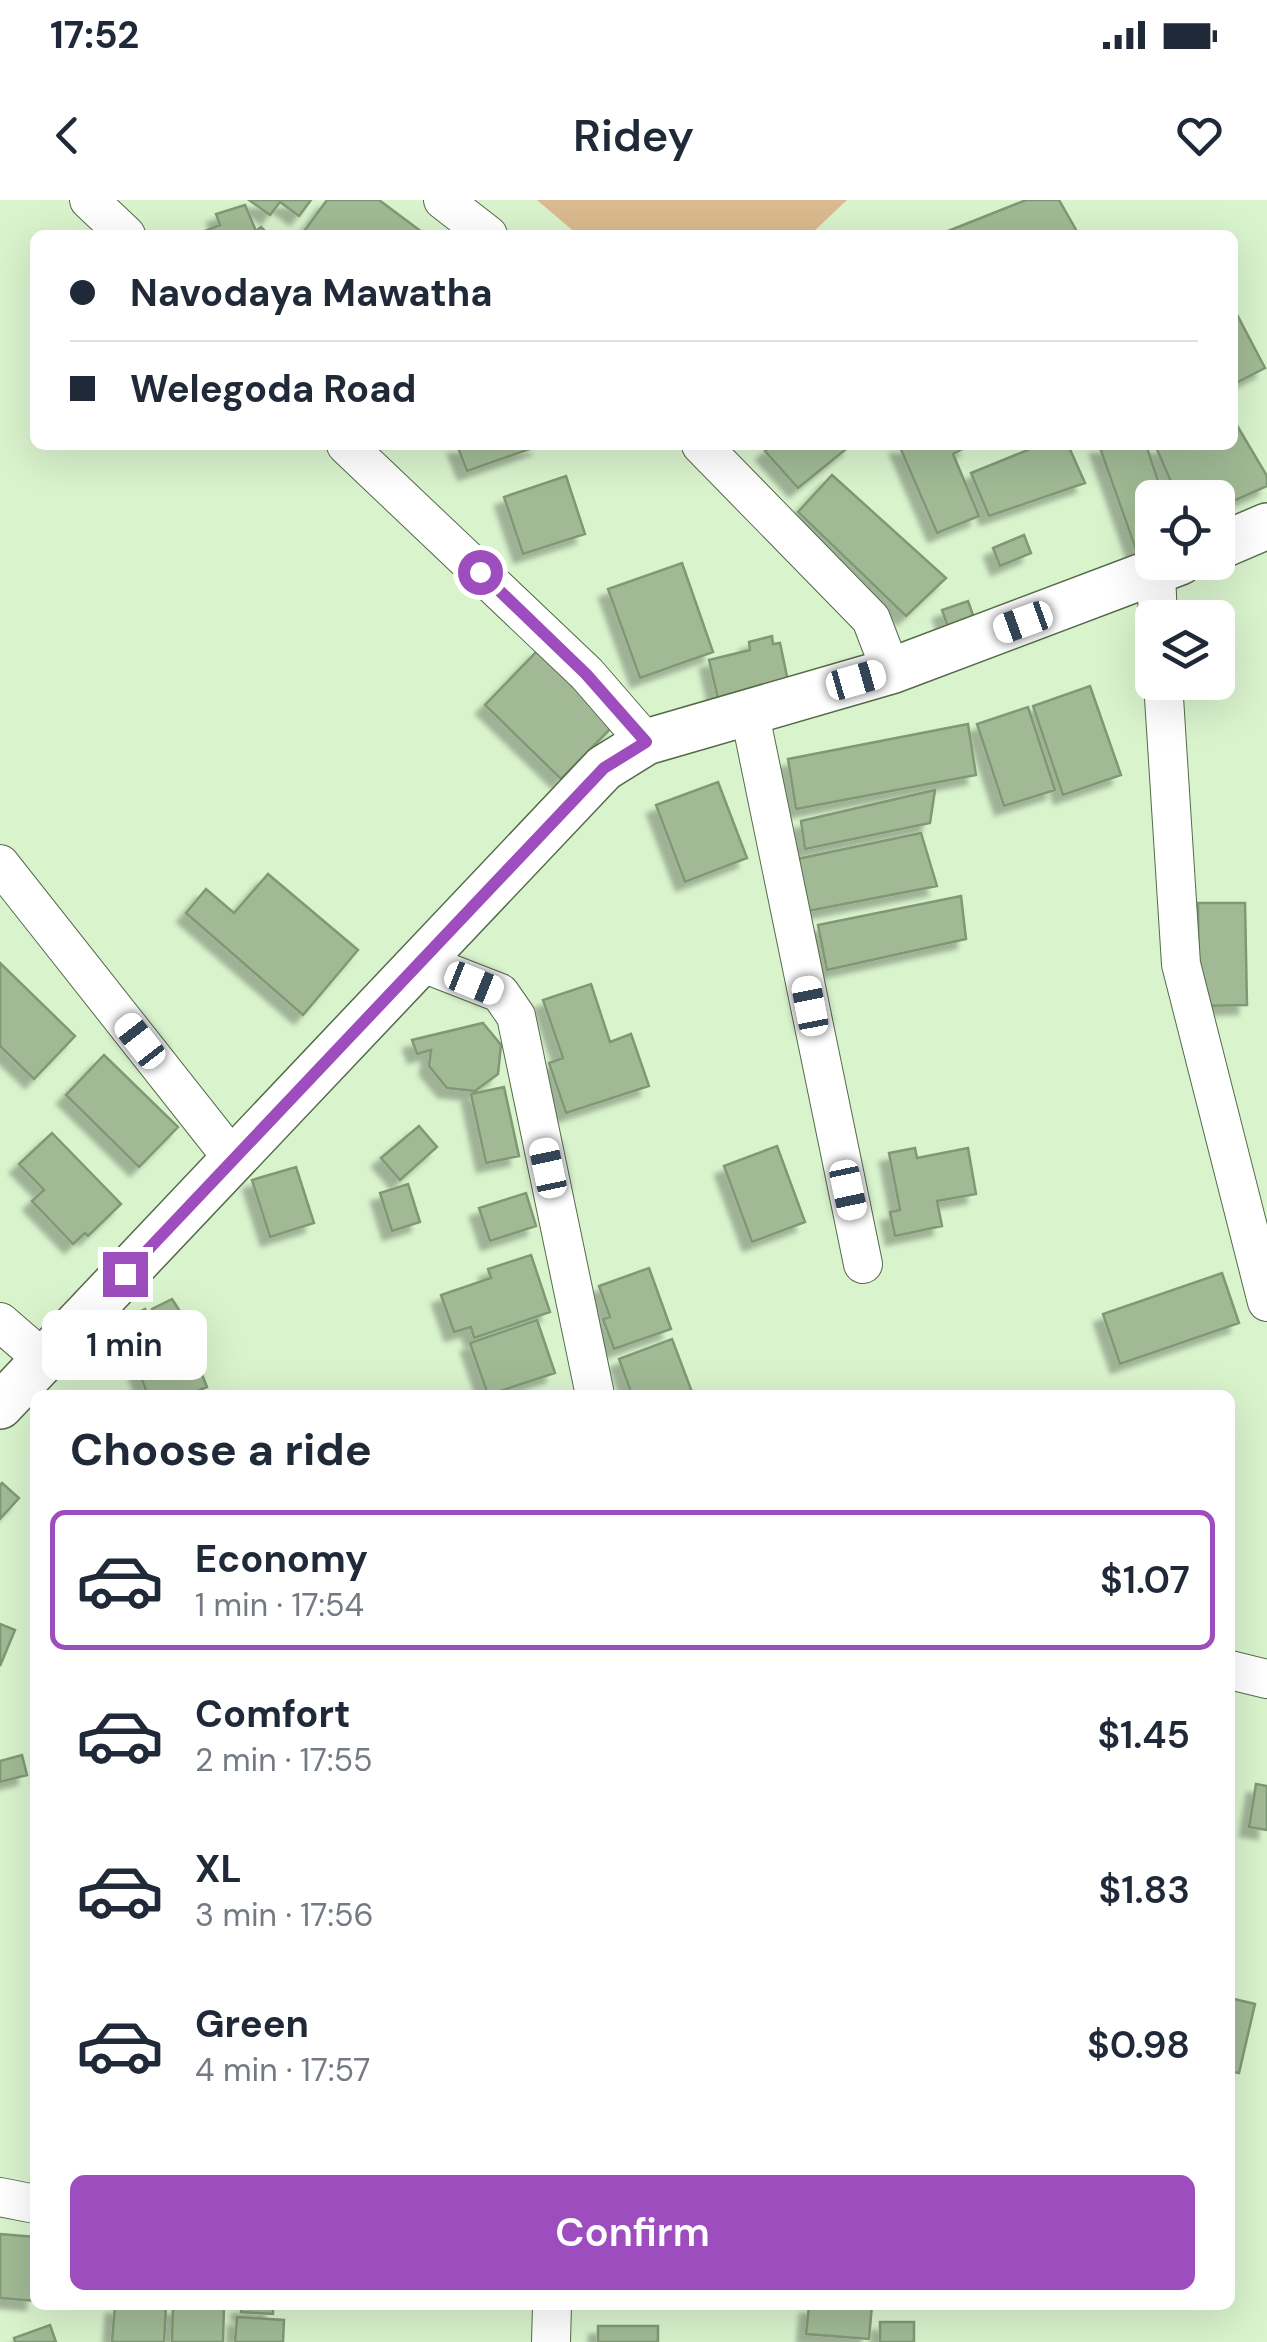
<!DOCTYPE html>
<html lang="en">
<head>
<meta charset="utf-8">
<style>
  :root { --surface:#fff; --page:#f2f2f3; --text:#1f2937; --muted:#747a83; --line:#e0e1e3; --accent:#9d4dbd }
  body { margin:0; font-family:"DM Sans",sans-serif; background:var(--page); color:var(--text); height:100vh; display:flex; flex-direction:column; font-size:38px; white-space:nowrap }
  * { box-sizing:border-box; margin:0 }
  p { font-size:32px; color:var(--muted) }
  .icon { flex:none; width:55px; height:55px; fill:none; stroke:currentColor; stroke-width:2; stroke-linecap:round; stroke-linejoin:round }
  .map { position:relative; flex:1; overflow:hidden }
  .side { position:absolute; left:30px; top:1190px; width:1205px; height:920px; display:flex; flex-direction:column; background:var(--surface); border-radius:15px; box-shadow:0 10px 40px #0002 }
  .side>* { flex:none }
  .top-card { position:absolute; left:30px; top:30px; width:1208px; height:220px; border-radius:15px; box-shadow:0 10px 40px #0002; display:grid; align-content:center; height:220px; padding:0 40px; background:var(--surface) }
  .fabs { position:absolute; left:1135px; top:280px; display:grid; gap:20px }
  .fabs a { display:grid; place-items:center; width:100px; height:100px; border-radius:15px; background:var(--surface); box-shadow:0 10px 40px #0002; font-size:50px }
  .end { position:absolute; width:45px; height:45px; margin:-22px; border:12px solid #9d4dbd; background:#fff; box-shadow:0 0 0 5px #fff }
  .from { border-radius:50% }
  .bubble { position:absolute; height:70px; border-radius:15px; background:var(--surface); box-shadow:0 10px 40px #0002; font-size:32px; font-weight:600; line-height:70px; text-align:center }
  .car { position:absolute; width:30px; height:60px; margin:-30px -15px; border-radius:12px; box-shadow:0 0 8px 2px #0007; background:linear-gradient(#fff 24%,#345 0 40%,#fff 0 76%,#345 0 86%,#fff 0) }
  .top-card b { display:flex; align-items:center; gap:35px; height:95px; font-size:38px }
  .top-card b+b { border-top:2px solid var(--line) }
  .top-card i { width:25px; height:25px; background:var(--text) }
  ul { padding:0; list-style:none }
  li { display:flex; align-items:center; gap:30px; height:140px; margin:0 20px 15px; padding:0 20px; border:5px solid transparent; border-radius:15px }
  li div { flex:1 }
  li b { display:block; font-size:38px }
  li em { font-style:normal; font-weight:600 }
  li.active { border-color:var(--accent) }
  li>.icon { width:90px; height:90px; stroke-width:1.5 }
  h2 { padding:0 40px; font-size:45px; line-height:120px }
  .action { display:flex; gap:20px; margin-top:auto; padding:20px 40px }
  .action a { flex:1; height:115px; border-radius:15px; background:var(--accent); color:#fff; font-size:40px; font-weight:600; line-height:115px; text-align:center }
  .status { display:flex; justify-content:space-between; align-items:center; height:70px; padding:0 50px; background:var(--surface); direction:ltr }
  .status svg { height:28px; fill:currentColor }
  header { display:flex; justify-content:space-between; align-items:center; height:130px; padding:0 40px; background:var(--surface); font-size:45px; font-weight:600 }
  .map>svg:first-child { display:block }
  .green { fill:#daba8e }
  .building { fill:#a1ba95; stroke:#809874; stroke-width:2.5; filter:url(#shadow) }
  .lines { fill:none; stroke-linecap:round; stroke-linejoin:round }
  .minor-casing { stroke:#546b49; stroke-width:40 }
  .tertiary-casing { stroke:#546b49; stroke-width:48 }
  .minor { stroke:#fff; stroke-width:38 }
  .tertiary { stroke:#fff; stroke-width:45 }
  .route { stroke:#9d4dbd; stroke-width:12 }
</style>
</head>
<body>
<div class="status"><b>17:52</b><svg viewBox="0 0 49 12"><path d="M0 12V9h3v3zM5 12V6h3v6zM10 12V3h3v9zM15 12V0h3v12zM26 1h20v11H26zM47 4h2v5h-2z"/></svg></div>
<header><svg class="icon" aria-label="back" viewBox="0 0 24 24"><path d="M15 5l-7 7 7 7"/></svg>Ridey<svg class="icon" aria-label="heart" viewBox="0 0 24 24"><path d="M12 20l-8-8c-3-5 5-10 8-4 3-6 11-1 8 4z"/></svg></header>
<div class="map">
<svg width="1267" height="2142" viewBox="0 0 1267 2142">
  <defs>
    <filter id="shadow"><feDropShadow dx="-9" dy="9" stdDeviation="2.5" flood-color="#0004"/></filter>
  </defs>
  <rect width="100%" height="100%" fill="#d9f3cd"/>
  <path class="green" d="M537 0H847L810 35H578Z"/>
  <path class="building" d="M249 0H311L299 16 280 2 270 15Z
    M327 0H379L422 32 420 35H311L305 30Z
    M1026 0H1059L1079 35H938Z
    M245 5 256 31 261 27 269 35H195L220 25 216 14Z
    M1232 105 1265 168 1232 185Z
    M1232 217 1267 276V286L1218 308V298H1178L1155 245H1232Z
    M457 245H541L467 271Z
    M772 245H851L798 288 765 251Z
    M899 245H970L953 254 979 316 937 333Z
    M1040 245H1068L1085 283 989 316 971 273Z
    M1099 245H1146L1164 298H1152V356L1140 361Z
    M832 275 946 378 906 416 798 312Z
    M566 276 585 334 523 354 504 297Z
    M1024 335 1031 353 1000 366 993 348Z
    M682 363 713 452 640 478 608 389Z
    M968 401 974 418 948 427 942 410Z
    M772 436 773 444 780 443 789 486 719 503 709 460 750 450 749 442Z
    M540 448 616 523 561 579 485 505Z
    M1090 486 1121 575 1063 595 1033 506Z
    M1028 507 1055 590 1004 606 977 524Z
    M968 524 976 575 796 609 788 559Z
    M718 582 747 658 685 682 656 605Z
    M935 590 930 623 805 649 801 621Z
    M921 633 937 686 808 711 797 659Z
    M268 674 358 750 303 815 186 713 206 689 234 713Z
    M961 696 966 739 827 770 818 725Z
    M1198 703H1245L1247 805 1199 806Z
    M0 763 75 836 34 879 0 846Z
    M591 784 610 842 631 834 649 886 566 913 549 863 563 858 543 800Z
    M483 823 501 845 498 874 475 891 447 888 429 866 431 850 417 854 412 840Z
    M104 855 178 927 139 967 66 895Z
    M504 887 519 956 486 963 471 894Z
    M419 926 437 947 400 980 381 958Z
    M52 933 121 1004 88 1036 85 1033 73 1044 32 1001 44 990 19 964Z
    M777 946 805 1022 752 1042 724 966Z
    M915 948 917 958 968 948 976 994 937 1001 942 1026 895 1036 890 1012 900 1010 889 953Z
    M296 967 314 1023 270 1037 252 980Z
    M408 984 420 1022 392 1031 380 993Z
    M526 993 536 1026 490 1041 479 1008Z
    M531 1055 550 1112 474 1138 471 1127 454 1132 441 1095 491 1078 488 1069Z
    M649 1068 671 1129 614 1149 603 1119 610 1117 599 1086Z
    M1222 1073 1239 1123 1120 1164 1103 1114Z
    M172 1099 183 1116 162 1128 152 1109Z
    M145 1109 162 1139 135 1154 118 1124Z
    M537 1120 555 1173 488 1195 470 1143Z
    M672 1139 692 1192 683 1195H632L619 1159Z
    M192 1149 207 1187 187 1195H148L138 1170Z
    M2 1283 19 1298 0 1319V1285Z
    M0 1424 15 1430 0 1466Z
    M22 1555 27 1575 0 1582V1561Z
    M1256 1584 1267 1586V1630L1249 1627Z
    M1230 1798 1255 1804 1239 1873 1230 1871Z
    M0 2034 35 2037V2101L0 2098Z
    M115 2105 166 2106 164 2142H112Z
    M241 2105H273V2114L241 2112Z
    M809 2105H872L869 2139 806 2134Z
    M173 2106H224L223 2142H172Z
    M237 2117 284 2120 283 2142H235Z
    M880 2122H914V2142H880Z
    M50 2125 56 2142H15L14 2138Z
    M598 2126H658V2142H598Z"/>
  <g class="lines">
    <defs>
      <path id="minor" d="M89 0 126 35
        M443 0 488 35
        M346 245 587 474 646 542
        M701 245 871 419 891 471
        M1156 373 1158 418
        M1163 482 1181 764 1267 1102
        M749 510 863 1064
        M0 664 233 959
        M423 763 500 793 516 816 595 1195
        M0 1122 44 1160
        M1230 1470 1267 1479
        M0 1997 35 2004
        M551 2142 552 2105"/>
      <path id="tertiary" d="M1218 347 1267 326
        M0 1206 604 568 646 542 891 471 1180 362"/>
    </defs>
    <use href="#minor" class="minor-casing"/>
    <use href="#tertiary" class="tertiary-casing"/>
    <use href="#minor" class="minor"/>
    <use href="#tertiary" class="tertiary"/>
  </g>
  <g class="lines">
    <path class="route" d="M125 1074 604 568 646 542 586 474 480 372"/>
  </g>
</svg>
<div class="fabs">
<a><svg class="icon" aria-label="locate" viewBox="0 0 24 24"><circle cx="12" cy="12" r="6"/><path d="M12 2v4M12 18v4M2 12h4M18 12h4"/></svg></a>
<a><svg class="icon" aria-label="layers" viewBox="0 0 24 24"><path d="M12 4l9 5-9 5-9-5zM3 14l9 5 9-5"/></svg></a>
</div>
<i class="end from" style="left:480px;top:372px"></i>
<i class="end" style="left:125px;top:1074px"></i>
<div class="bubble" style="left:42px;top:1110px;width:165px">1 min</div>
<i class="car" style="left:1023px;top:422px;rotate:250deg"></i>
<i class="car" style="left:856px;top:480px;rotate:74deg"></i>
<i class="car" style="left:474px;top:783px;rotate:112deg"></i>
<i class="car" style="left:810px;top:806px;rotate:349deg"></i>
<i class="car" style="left:140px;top:841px;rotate:322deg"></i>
<i class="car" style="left:548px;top:968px;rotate:348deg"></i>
<i class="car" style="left:848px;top:990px;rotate:168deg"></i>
<div class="top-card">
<b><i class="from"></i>Navodaya Mawatha</b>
<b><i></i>Welegoda Road</b>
</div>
<section class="side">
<h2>Choose a ride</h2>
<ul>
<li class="active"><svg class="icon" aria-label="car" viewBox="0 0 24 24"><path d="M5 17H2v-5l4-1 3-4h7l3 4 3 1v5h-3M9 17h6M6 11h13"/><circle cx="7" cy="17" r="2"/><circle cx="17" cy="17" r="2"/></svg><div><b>Economy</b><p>1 min · 17:54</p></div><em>$1.07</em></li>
<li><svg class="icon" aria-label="car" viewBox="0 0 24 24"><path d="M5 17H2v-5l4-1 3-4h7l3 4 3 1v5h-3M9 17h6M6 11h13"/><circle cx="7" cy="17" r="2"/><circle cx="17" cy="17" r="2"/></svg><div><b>Comfort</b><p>2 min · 17:55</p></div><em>$1.45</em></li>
<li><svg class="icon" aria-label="car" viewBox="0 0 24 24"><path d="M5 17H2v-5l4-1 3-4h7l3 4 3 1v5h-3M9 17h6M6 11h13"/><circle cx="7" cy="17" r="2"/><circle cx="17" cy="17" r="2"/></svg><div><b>XL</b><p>3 min · 17:56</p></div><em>$1.83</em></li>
<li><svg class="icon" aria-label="car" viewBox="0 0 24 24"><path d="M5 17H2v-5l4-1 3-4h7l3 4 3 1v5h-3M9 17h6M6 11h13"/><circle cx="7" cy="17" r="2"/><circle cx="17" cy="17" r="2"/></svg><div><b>Green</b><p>4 min · 17:57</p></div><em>$0.98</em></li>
</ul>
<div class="action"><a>Confirm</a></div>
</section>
</div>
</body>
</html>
